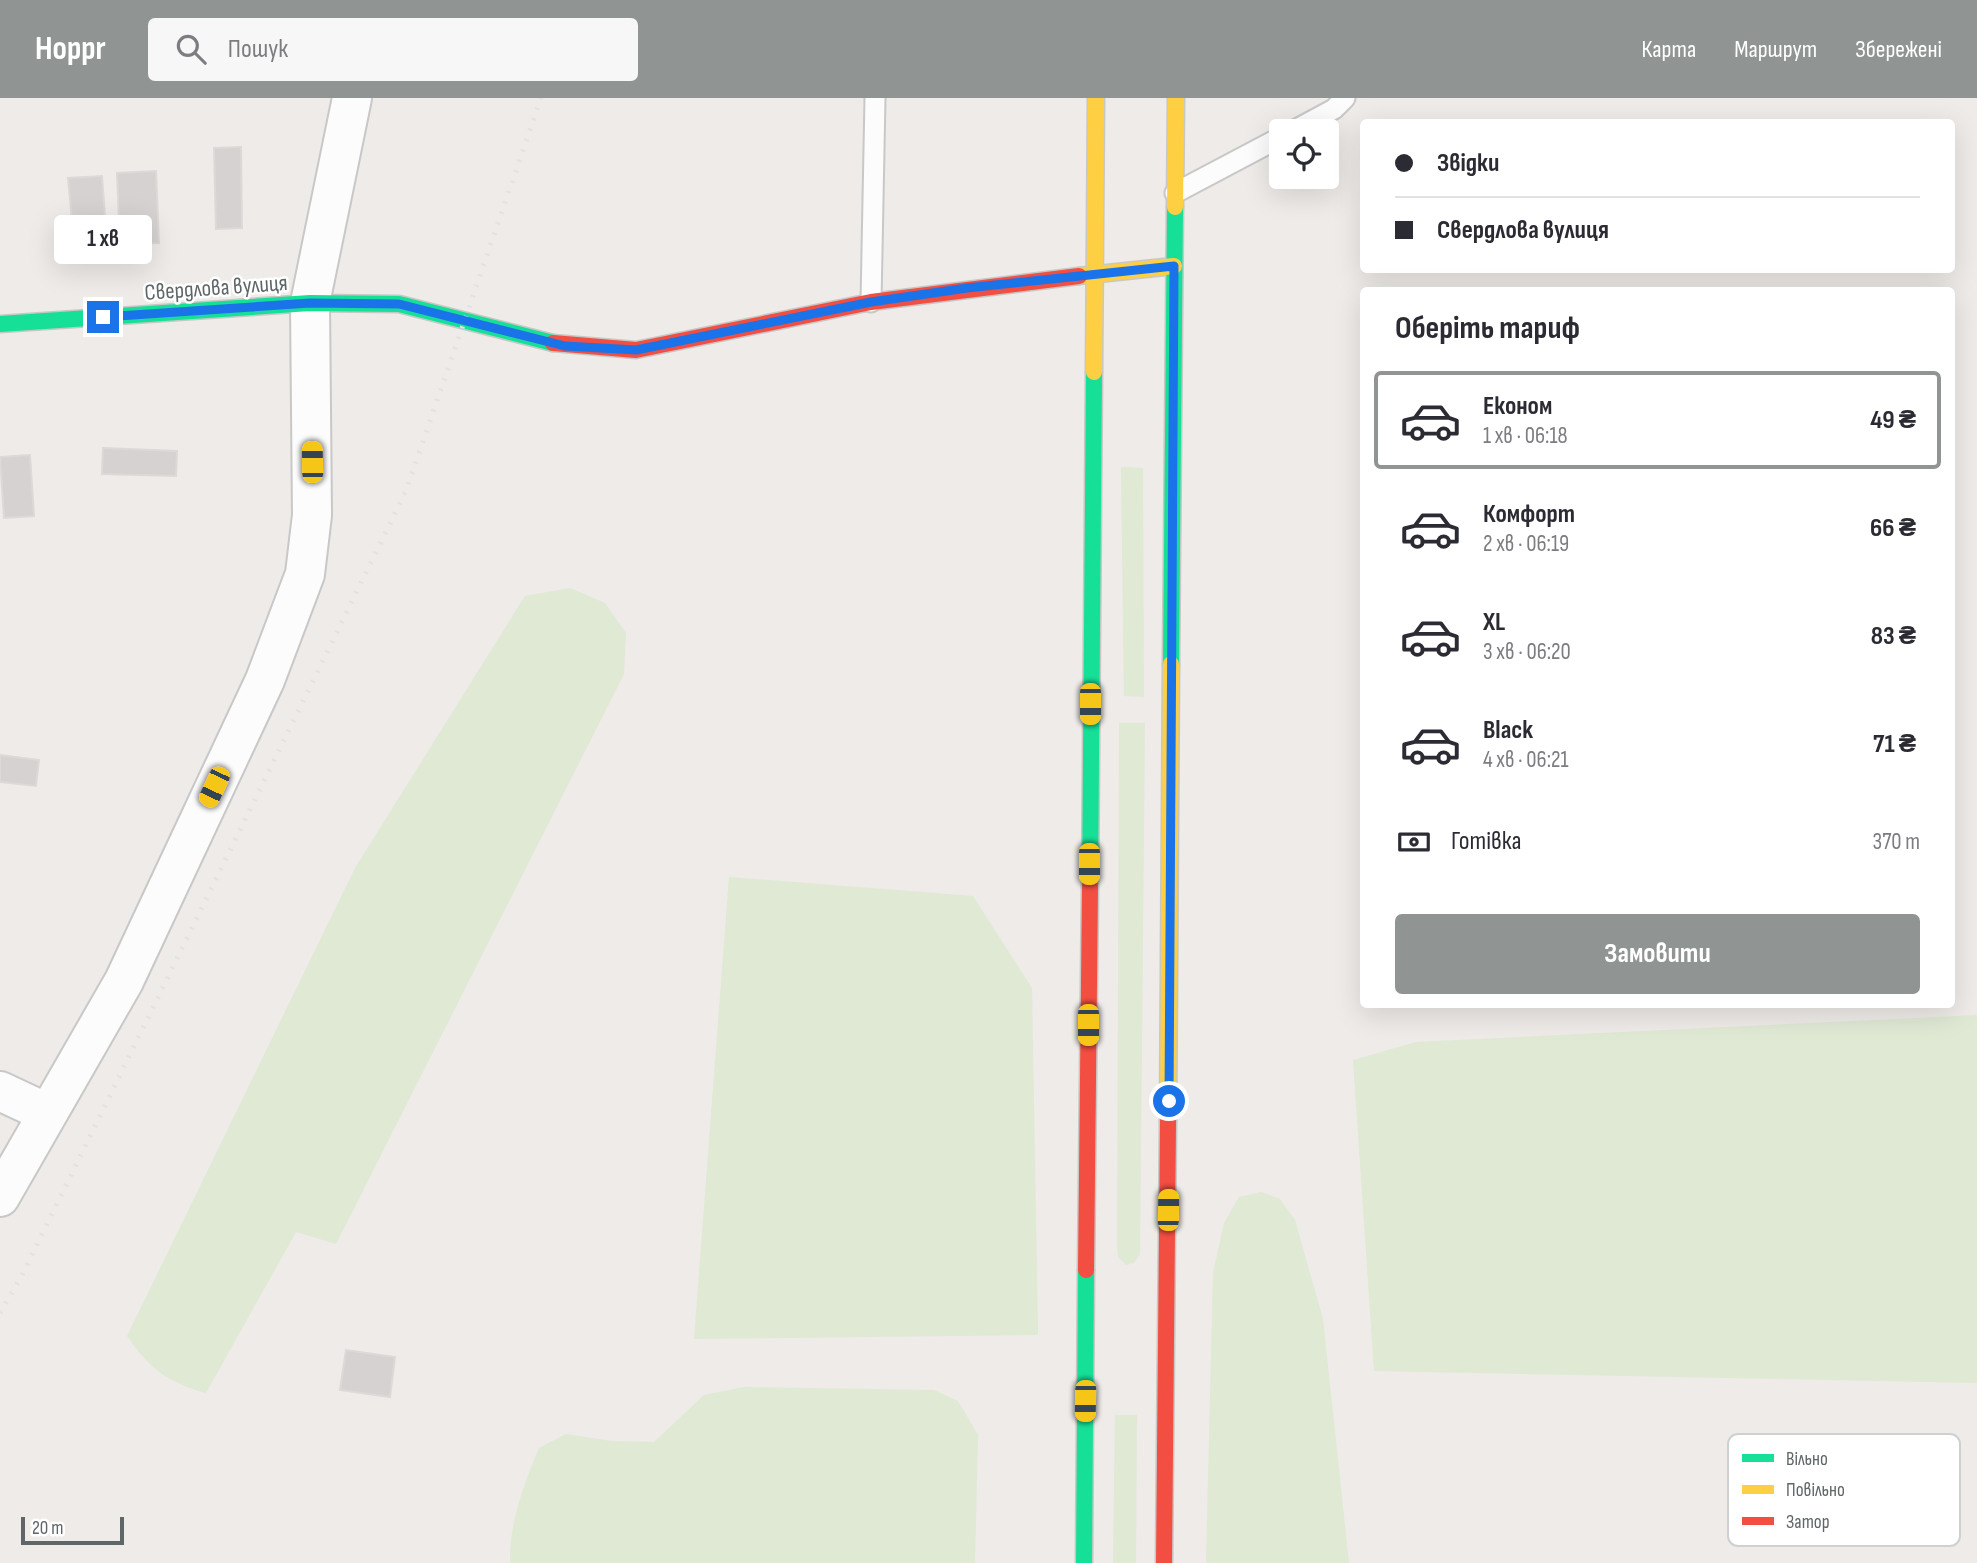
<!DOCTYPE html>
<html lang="uk">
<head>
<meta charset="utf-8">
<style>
  :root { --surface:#fff; --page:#f7f7f7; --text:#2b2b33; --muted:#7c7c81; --line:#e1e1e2; --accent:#909594 }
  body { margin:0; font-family:"Sofia Sans Condensed",sans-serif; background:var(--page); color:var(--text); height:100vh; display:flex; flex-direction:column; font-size:26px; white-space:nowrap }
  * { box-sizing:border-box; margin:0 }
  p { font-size:23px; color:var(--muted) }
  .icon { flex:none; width:38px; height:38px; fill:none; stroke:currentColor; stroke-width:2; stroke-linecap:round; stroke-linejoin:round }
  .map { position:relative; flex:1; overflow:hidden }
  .panel { position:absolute; left:1360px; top:189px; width:595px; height:721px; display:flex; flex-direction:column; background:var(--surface); border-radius:7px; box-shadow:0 7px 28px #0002 }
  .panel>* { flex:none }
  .guide { position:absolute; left:1360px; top:21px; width:595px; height:154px; border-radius:7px; box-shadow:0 7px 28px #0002; display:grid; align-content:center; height:154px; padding:0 35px; background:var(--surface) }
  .buttons { position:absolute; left:1269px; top:21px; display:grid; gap:14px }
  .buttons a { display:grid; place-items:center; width:70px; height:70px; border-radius:7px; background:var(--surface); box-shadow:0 7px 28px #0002; font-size:35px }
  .scale { position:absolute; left:21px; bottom:18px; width:103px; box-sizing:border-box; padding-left:7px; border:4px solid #5e6667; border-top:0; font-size:19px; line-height:24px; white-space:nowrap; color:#5e6667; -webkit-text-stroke:5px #fff; paint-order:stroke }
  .end { position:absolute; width:32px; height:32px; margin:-16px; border:9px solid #1a73e8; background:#fff; box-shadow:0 0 0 4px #fff }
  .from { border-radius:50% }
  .bubble { position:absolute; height:49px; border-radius:7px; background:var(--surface); box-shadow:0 7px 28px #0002; font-size:23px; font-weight:700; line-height:49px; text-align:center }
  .car { position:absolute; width:21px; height:42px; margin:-21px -10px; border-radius:9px; box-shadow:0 0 5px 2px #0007; background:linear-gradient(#f5c518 24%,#345 0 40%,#f5c518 0 76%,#345 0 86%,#f5c518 0) }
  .guide b { display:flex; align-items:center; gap:24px; height:66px; font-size:26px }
  .guide b+b { border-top:2px solid var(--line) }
  .guide i { width:18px; height:18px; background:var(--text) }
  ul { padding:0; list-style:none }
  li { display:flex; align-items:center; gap:21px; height:98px; margin:0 14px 10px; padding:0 21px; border:4px solid transparent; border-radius:7px }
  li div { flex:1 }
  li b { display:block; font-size:26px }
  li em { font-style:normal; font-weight:700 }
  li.selected { border-color:var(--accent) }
  li>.icon { width:63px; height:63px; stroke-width:1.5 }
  h2 { padding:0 35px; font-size:32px; line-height:84px }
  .pay { display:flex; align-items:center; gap:18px; height:77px; padding:0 35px; font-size:26px }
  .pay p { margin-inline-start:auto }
  .action { display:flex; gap:14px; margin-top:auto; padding:14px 35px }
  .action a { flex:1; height:80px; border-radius:7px; background:var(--accent); color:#fff; font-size:28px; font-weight:700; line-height:80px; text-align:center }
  header { display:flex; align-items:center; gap:42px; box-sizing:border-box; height:98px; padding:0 35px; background:var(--accent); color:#fff }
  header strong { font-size:33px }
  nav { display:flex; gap:38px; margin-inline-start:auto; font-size:24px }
  .search { width:490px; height:63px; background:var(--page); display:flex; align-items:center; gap:18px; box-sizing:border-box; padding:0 24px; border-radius:7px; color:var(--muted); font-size:26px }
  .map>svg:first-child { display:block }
  .green { fill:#dfe9d4 }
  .building { fill:#d5d2d1; stroke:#ddd9d8; stroke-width:2 }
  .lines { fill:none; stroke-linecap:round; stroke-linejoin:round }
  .lane-casing { stroke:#c7c8c7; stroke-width:23 }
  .street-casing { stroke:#c7c8c7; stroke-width:42 }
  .fast-casing { stroke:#c7c8c6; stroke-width:19 }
  .slow-casing { stroke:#c7c8c6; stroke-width:19 }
  .jam-casing { stroke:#c7c8c6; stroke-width:19 }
  .lane { stroke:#fcfcfc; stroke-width:19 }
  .street { stroke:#fcfcfc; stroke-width:38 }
  .fast { stroke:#16e098; stroke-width:16 }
  .slow { stroke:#ffcf43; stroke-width:16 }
  .jam { stroke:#f24e42; stroke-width:16 }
  .rail { stroke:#e3e2e2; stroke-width:5; stroke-dasharray:2 9; stroke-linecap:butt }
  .route { stroke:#1a73e8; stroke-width:9 }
  .labels { text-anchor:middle; stroke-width:5; stroke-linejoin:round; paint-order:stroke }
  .street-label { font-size:23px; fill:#5e6667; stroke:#fff }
  .key { fill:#fff; stroke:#cfd1d1; stroke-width:2 }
  .key-label { font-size:19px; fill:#5e6667 }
</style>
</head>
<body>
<header>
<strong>Hoppr</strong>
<div class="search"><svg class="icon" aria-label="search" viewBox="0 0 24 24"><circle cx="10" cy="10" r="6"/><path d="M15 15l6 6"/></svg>Пошук</div>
<nav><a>Карта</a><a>Маршрут</a><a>Збережені</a></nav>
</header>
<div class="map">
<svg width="1977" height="1465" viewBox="0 0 1977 1465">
  <rect width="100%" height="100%" fill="#eeebe8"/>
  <path class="green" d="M1121 369 1143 370 1144 599 1124 598Z
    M570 490 605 505 626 535 624 576 336 1146 296 1134 206 1295C167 1284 150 1271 127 1238L355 770 525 498Z
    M1119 625H1145L1140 1156 1134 1165 1126 1167 1118 1159 1117 1146Z
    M729 779 973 798 1032 890 1038 1237 694 1241Z
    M1977 917V1285L1374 1273 1353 962 1416 944Z
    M1261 1094 1280 1101 1295 1122 1323 1221 1349 1465H1206L1213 1175 1224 1125 1239 1099Z
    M744 1289 934 1292 958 1303 978 1337 975 1465H510C509 1425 524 1386 539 1350L566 1336 611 1343 654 1344 704 1297Z
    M1115 1317H1137L1136 1465H1113Z"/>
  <path class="building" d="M241 49 242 130 216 131 214 50Z
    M156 73 159 145 120 146 117 75Z
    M102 78 106 131 73 134 68 80Z
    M103 350 177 353 176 378 102 376Z
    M30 357 34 418 4 420 0 359Z
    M0 657 39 662 36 688 0 684Z
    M346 1252 395 1259 390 1299 340 1292Z"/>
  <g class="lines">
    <defs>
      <path id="lane" d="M1293 33 1334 11 1345 0
        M1175 95 1281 39
        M871 204 875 0"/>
      <path id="street" d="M0 993 47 1015
        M0 1099 124 883 265 582 305 476 312 417 310 205 352 0"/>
      <path id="fast" d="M0 226 310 205 399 206 553 245
        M1171 566 1175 109
        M1090 789 1094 274
        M1084 1465 1086 1172"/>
      <path id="slow" d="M1175 109 1176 0
        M1079 178 1174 168
        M1094 274 1096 0
        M1168 1023 1171 566"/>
      <path id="jam" d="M553 245 636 252 871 204 1079 178
        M1086 1172 1090 789
        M1164 1465 1168 1023"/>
    </defs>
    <use href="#lane" class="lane-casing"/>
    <use href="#street" class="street-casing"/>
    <use href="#fast" class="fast-casing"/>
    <use href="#slow" class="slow-casing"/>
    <use href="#jam" class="jam-casing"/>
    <use href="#lane" class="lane"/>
    <use href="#street" class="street"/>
    <use href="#fast" class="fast"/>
    <use href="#slow" class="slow"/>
    <use href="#jam" class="jam"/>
    <path class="rail" d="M0 1215 22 1177 406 393 541 0"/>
  </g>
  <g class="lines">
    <path class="route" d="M103 219 310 205 399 206 565 248 636 252 871 204 967 190 1174 168 1169 1003"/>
  </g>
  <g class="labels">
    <g class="street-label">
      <text transform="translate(216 189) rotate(-4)" y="8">Свердлова вулиця</text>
    </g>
  </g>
  <rect x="1728" y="1336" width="232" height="112" rx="10" class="key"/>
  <rect x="1742" y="1356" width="32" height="8" fill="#16e098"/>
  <rect x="1742" y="1387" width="32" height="9" fill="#ffcf43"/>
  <rect x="1742" y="1419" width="32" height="8" fill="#f24e42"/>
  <g class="key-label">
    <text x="1786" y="1367">Вільно</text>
    <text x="1786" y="1398">Повільно</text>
    <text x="1786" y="1430">Затор</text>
  </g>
</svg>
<div class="buttons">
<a><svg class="icon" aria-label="locate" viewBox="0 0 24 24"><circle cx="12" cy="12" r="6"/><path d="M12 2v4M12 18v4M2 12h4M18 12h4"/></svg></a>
</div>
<div class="scale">20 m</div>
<i class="end from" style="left:1169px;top:1003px"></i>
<i class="end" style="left:103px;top:219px"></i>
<div class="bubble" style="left:54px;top:117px;width:98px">1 хв</div>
<i class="car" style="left:312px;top:364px;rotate:359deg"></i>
<i class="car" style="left:1090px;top:606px;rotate:180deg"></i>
<i class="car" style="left:214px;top:689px;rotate:205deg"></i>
<i class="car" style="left:1089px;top:766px;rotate:180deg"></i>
<i class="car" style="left:1088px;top:927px;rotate:180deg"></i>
<i class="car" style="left:1168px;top:1112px;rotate:1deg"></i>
<i class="car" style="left:1085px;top:1303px;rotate:181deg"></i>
<div class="guide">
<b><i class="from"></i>Звідки</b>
<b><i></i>Свердлова вулиця</b>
</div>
<section class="panel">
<h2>Оберіть тариф</h2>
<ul>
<li class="selected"><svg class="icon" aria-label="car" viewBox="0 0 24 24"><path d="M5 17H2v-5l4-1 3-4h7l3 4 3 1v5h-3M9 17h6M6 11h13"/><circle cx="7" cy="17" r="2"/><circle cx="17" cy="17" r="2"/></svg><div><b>Економ</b><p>1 хв · 06:18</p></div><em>49 ₴</em></li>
<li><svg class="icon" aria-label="car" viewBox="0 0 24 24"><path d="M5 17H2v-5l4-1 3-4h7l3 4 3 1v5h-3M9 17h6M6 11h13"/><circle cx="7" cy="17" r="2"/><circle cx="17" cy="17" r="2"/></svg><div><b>Комфорт</b><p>2 хв · 06:19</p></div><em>66 ₴</em></li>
<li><svg class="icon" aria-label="car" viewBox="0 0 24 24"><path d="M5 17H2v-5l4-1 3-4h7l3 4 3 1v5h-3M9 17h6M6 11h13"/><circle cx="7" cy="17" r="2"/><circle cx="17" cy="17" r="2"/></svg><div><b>XL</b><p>3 хв · 06:20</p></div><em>83 ₴</em></li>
<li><svg class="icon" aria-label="car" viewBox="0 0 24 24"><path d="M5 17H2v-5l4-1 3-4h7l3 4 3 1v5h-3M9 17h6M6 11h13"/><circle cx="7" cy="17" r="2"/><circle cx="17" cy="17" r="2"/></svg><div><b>Black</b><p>4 хв · 06:21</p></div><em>71 ₴</em></li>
</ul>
<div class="pay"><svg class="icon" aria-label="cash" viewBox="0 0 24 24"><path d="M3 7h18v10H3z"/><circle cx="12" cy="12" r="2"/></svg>Готівка<p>370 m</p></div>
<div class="action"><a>Замовити</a></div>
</section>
</div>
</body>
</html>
